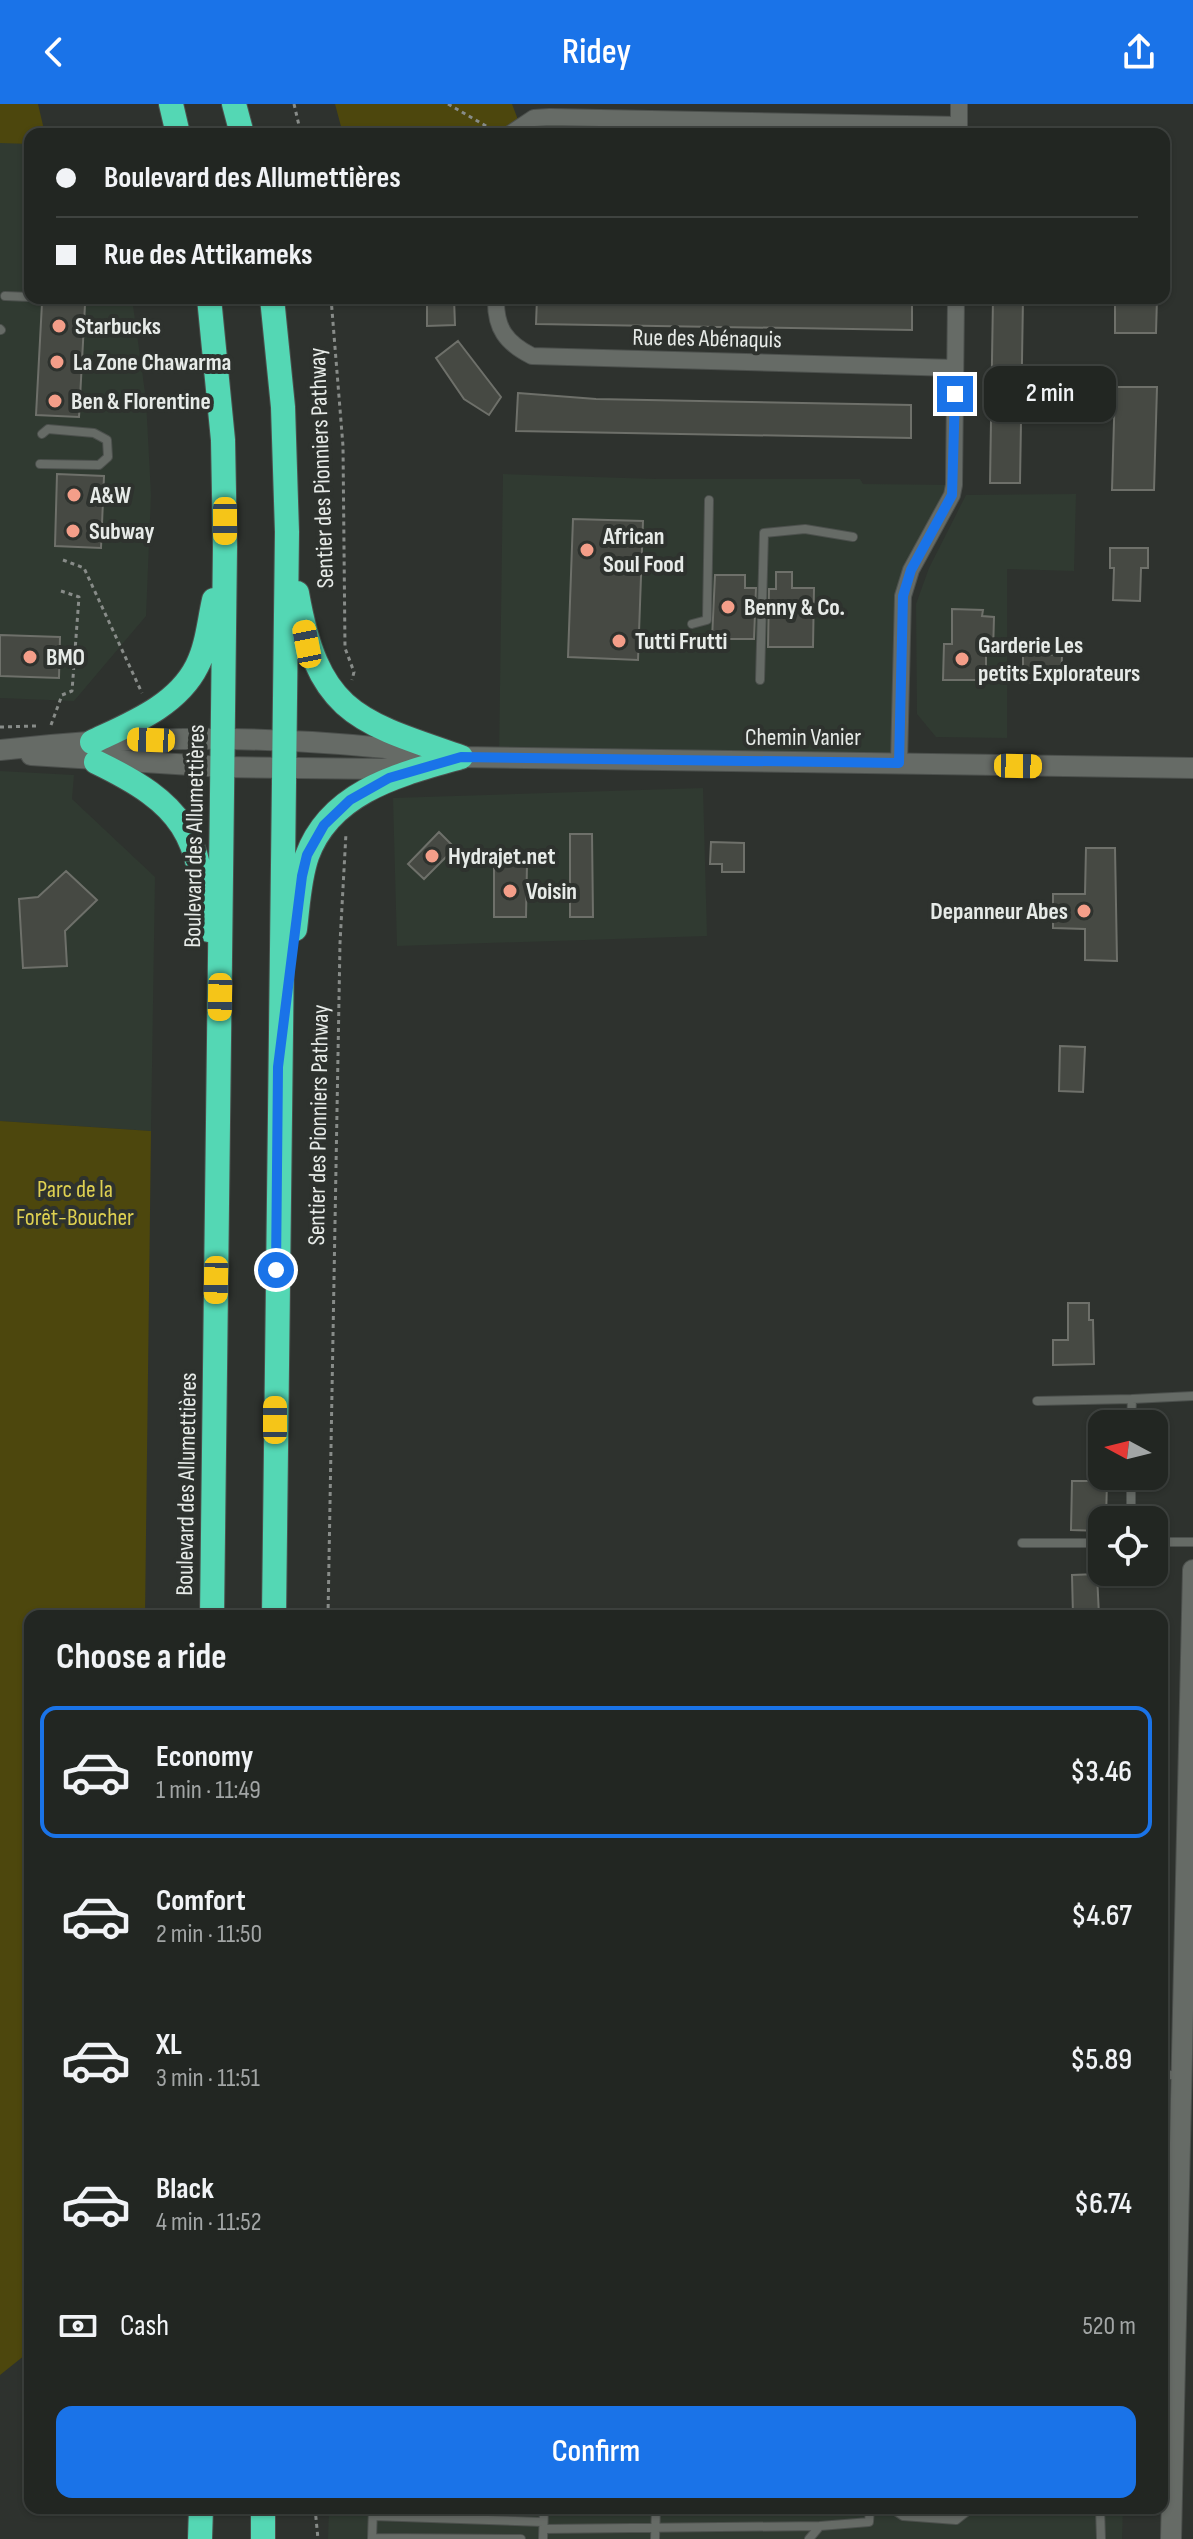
<!DOCTYPE html>
<html lang="en">
<head>
<meta charset="utf-8">
<style>
  :root { --surface:#222622; --page:#2a2e2a; --text:#f1f3f6; --muted:#a2a5a5; --line:#3f4340; --accent:#1a73e8 }
  body { margin:0; font-family:"Sofia Sans Condensed",sans-serif; background:var(--page); color:var(--text); height:100vh; display:flex; flex-direction:column; font-size:30px; white-space:nowrap }
  * { box-sizing:border-box; margin:0 }
  p { font-size:26px; color:var(--muted) }
  .icon { flex:none; width:44px; height:44px; fill:none; stroke:currentColor; stroke-width:2; stroke-linecap:round; stroke-linejoin:round }
  .map { position:relative; flex:1; overflow:hidden }
  .sheet { position:absolute; left:24px; top:1506px; width:1144px; height:904px; display:flex; flex-direction:column; background:var(--surface); border-radius:16px; box-shadow:0 2px 6px #0004,0 0 0 2px var(--line) }
  .sheet>* { flex:none }
  .guide { position:absolute; left:24px; top:24px; width:1146px; height:176px; border-radius:16px; box-shadow:0 2px 6px #0004,0 0 0 2px var(--line); display:grid; align-content:center; height:176px; padding:0 32px; background:var(--surface) }
  .needle { width:52px; rotate:277deg }
  .fabs { position:absolute; left:1088px; top:1306px; display:grid; gap:16px }
  .fabs a { display:grid; place-items:center; width:80px; height:80px; border-radius:16px; background:var(--surface); box-shadow:0 2px 6px #0004,0 0 0 2px var(--line); font-size:40px }
  .end { position:absolute; width:36px; height:36px; margin:-18px; border:10px solid #1a73e8; background:#fff; box-shadow:0 0 0 4px #fff }
  .from { border-radius:50% }
  .bubble { position:absolute; height:56px; border-radius:16px; background:var(--surface); box-shadow:0 2px 6px #0004,0 0 0 2px var(--line); font-size:26px; font-weight:600; line-height:56px; text-align:center }
  .car { position:absolute; width:24px; height:48px; margin:-24px -12px; border-radius:10px; box-shadow:0 0 6px 2px #0007; background:linear-gradient(#f5c518 24%,#345 0 40%,#f5c518 0 76%,#345 0 86%,#f5c518 0) }
  .guide b { display:flex; align-items:center; gap:28px; height:76px; font-size:30px }
  .guide b+b { border-top:2px solid var(--line) }
  .guide i { width:20px; height:20px; background:var(--text) }
  ul { padding:0; list-style:none }
  li { display:flex; align-items:center; gap:24px; height:132px; margin:0 16px 12px; padding:0 16px; border:4px solid transparent; border-radius:16px }
  li div { flex:1 }
  li b { display:block; font-size:30px }
  li em { font-style:normal; font-weight:600 }
  li.active { border-color:var(--accent) }
  li>.icon { width:72px; height:72px; stroke-width:1.5 }
  h2 { padding:0 32px; font-size:36px; line-height:96px }
  .pay { display:flex; align-items:center; gap:20px; height:88px; padding:0 32px; font-size:30px }
  .pay p { margin-inline-start:auto }
  .action { display:flex; gap:16px; margin-top:auto; padding:16px 32px }
  .action a { flex:1; height:92px; border-radius:16px; background:var(--accent); color:#fff; font-size:32px; font-weight:600; line-height:92px; text-align:center }
  header { display:flex; justify-content:space-between; align-items:center; height:104px; padding:0 32px; background:var(--accent); color:#fff; font-size:36px; font-weight:600 }
  .map>svg:first-child { display:block }
  .built { fill:#303a31 }
  .green { fill:#4d470d }
  .building { fill:#464943; stroke:#6e706a; stroke-width:2 }
  .lines { fill:none; stroke-linecap:round; stroke-linejoin:round }
  .lane-casing { stroke:#4c504d; stroke-width:10 }
  .street-casing { stroke:#4c504d; stroke-width:18 }
  .secondary-casing { stroke:#4c504d; stroke-width:22 }
  .highway-casing { stroke:#4c504d; stroke-width:26 }
  .path { stroke:#888c89; stroke-width:3; stroke-dasharray:4 4; stroke-linecap:butt }
  .lane { stroke:#666b66; stroke-width:8 }
  .street { stroke:#666b66; stroke-width:16 }
  .secondary { stroke:#666b66; stroke-width:20 }
  .highway { stroke:#54d7b4; stroke-width:24 }
  .route { stroke:#1a73e8; stroke-width:10 }
  .poi-dot { fill:#f49e89; stroke:#2e322e; stroke-width:3 }
  .labels { text-anchor:middle; stroke-width:8; stroke-linejoin:round; paint-order:stroke }
  .poi-label { font-size:24px; font-weight:bold; fill:#e7ebe8; stroke:#2e322e; text-anchor:start }
  .street-label { font-size:24px; fill:#e7ebe8; stroke:#2e322e }
  .park-label { font-size:24px; fill:#ded051; stroke:#2e322e }
</style>
</head>
<body>
<header><svg class="icon" aria-label="back" viewBox="0 0 24 24"><path d="M15 5l-7 7 7 7"/></svg>Ridey<svg class="icon" aria-label="share" viewBox="0 0 24 24"><path d="M12 15V3M7 8l5-5 5 5M5 13v7h14v-7"/></svg></header>
<div class="map">
<svg width="1193" height="2435" viewBox="0 0 1193 2435">
  <rect width="100%" height="100%" fill="#2e322e"/>
  <path class="built" d="M0 38 30 40V194H132L146 296 151 391 146 512 74 597 0 594Z
    M503 370 656 375H860L863 380 954 381 911 466 899 659 499 653Z
    M1076 390 1074 467 1007 465V634L936 633 917 610 916 500 929 464 966 391Z
    M0 667 74 671 72 695 155 773 151 1027 0 1017Z
    M703 684 707 832 397 842 393 694Z
    M329 2404H1123L1122 2435H328Z"/>
  <path class="green" d="M0 0H38L45 30H30V40L0 39Z
    M335 0H512L520 21 510 30H343Z
    M0 1017 151 1027 145 1512H30V2247L0 2271Z"/>
  <path class="building" d="M427 194H454L455 221 427 222Z
    M537 194H912V226L536 220Z
    M993 194H1023L1020 379H990Z
    M1115 194H1157L1156 229H1115Z
    M42 199 85 201 79 313 36 311Z
    M458 237 501 293 489 311 464 295 436 254Z
    M1115 283H1157L1154 386H1112Z
    M518 289 596 295 911 301V334L516 327Z
    M57 370 104 372 101 444 55 442Z
    M573 415 643 417 638 556 568 553Z
    M1110 444H1148V464H1141L1140 497 1113 496 1114 464H1110Z
    M776 468H792V484H814L813 543H768L769 485H776Z
    M715 471H745V484H756L754 535H712Z
    M952 505 983 506 982 512 994 513 993 549H986V576H943L944 540H952Z
    M0 531 60 533 59 574 0 572Z
    M1023 550 1062 551 1061 579 1023 578Z
    M439 728 455 744 424 775 408 760Z
    M570 730H592L593 813H570Z
    M711 738 744 739V768H722V760H710Z
    M1086 744H1115L1117 857 1085 856V825L1053 824V790H1085Z
    M494 760H527L526 813H494Z
    M66 767 97 796 65 827 67 862 23 864 19 795 38 793Z
    M1060 942 1085 943 1083 988 1059 987Z
    M1068 1199H1089V1216H1093L1094 1260 1053 1261V1236H1068Z
    M1072 1377H1107L1106 1416H1102V1427L1071 1426Z
    M1097 1470 1099 1512H1073L1072 1471Z"/>
  <g class="lines">
    <defs>
      <path id="lane" d="M5 192 30 193
        M68 194H80
        M0 225 1 226
        M40 360 99 361 108 353 107 336 94 329 48 325 42 330
        M692 520 707 516 709 396
        M760 576 764 429 805 425 853 433
        M1132 1295 1193 1292
        M1037 1297 1132 1295 1131 1320
        M1131 1416V1372
        M1154 1438H1193
        M1022 1439H1102
        M1162 1971H1180
        M891 2404 903 2412 956 2416 970 2405
        M968 2404H1100L1101 2435
        M1100 2404H1171
        M373 2412 543 2418
        M544 2425 820 2422
        M372 2434 521 2435
        M372 2435 373 2404
        M543 2435 544 2404
        M655 2435 656 2404
        M809 2435 820 2422 869 2418 870 2404"/>
      <path id="street" d="M510 30 534 14 550 13 959 21
        M959 30V0
        M496 194C495 224 506 239 532 252L955 264
        M899 659 903 492 911 466 952 391 954 381 956 194"/>
      <path id="secondary" d="M0 646C152 629 310 632 461 653L1193 664
        M31 651 224 663 383 665 410 661
        M1171 2435 1193 1466"/>
      <path id="highway" d="M171 0 178 30
        M234 0 242 30
        M209 194 223 336 225 443 212 1512
        M272 194 283 303 287 428 274 1512
        M297 489C318 608 355 617 461 653
        M92 638C130 620 177 602 197 562 207 543 209 518 214 496
        M96 658C185 701 199 729 208 826
        M295 825C298 801 299 775 307 752 331 686 402 670 461 653
        M200 2435 201 2404
        M263 2435V2404"/>
    </defs>
    <use href="#lane" class="lane-casing"/>
    <use href="#street" class="street-casing"/>
    <use href="#secondary" class="secondary-casing"/>
    <use href="#highway" class="highway-casing"/>
    <path class="path" d="M294 0 301 30
      M448 0 493 26
      M331 194 343 342 345 544 354 568 352 576
      M63 456 84 464 142 589
      M51 621 62 591 72 587 79 493 61 487
      M0 623 36 622
      M328 1512 340 839 346 729
      M315 2404 318 2435"/>
    <use href="#lane" class="lane"/>
    <use href="#street" class="street"/>
    <use href="#secondary" class="secondary"/>
    <use href="#highway" class="highway"/>
  </g>
  <g class="lines">
    <path class="route" d="M276 1166 278 963 302 772 307 751 324 721 350 696 389 674 461 653 899 659 903 492 911 466 952 391 955 290"/>
  </g>
  <g class="poi-dot">
    <circle cx="59" cy="222" r="8"/>
    <circle cx="57" cy="258" r="8"/>
    <circle cx="55" cy="297" r="8"/>
    <circle cx="74" cy="391" r="8"/>
    <circle cx="73" cy="427" r="8"/>
    <circle cx="587" cy="446" r="8"/>
    <circle cx="728" cy="503" r="8"/>
    <circle cx="619" cy="537" r="8"/>
    <circle cx="30" cy="553" r="8"/>
    <circle cx="962" cy="555" r="8"/>
    <circle cx="432" cy="752" r="8"/>
    <circle cx="510" cy="787" r="8"/>
    <circle cx="1084" cy="807" r="8"/>
  </g>
  <g class="labels">
    <g class="poi-label">
      <text x="75" y="230">Starbucks</text>
      <text x="73" y="266">La Zone Chawarma</text>
      <text x="71" y="305">Ben &amp; Florentine</text>
      <text x="90" y="399">A&amp;W</text>
      <text x="89" y="435">Subway</text>
      <text x="603" y="440">African<tspan x="603" dy="28">Soul Food</tspan></text>
      <text x="744" y="511">Benny &amp; Co.</text>
      <text x="635" y="545">Tutti Frutti</text>
      <text x="978" y="549">Garderie Les<tspan x="978" dy="28">petits Explorateurs</tspan></text>
      <text x="46" y="561">BMO</text>
      <text x="448" y="760">Hydrajet.net</text>
      <text x="526" y="795">Voisin</text>
      <text x="1068" y="815" text-anchor="end">Depanneur Abes</text>
    </g>
    <g class="street-label">
      <text transform="translate(707 234) rotate(1)" y="8">Rue des Abénaquis</text>
      <text transform="translate(321 364) rotate(-92)" y="8">Sentier des Pionniers Pathway</text>
      <text x="803" y="641">Chemin Vanier</text>
      <text transform="translate(194 732) rotate(-89)" y="8">Boulevard des Allumettières</text>
      <text transform="translate(318 1021) rotate(-89)" y="8">Sentier des Pionniers Pathway</text>
      <text transform="translate(186 1380) rotate(-89)" y="8">Boulevard des Allumettières</text>
    </g>
    <g class="park-label">
      <text x="75" y="1093">Parc de la<tspan x="75" dy="28">Forêt-Boucher</tspan></text>
    </g>
  </g>
</svg>
<div class="fabs">
<a><svg class="needle" viewBox="-14 -14 28 28"><path d="M0-13l5 13h-10z" fill="#e53935"/><path d="M0 13l5-13h-10z" fill="#a2a5a5"/></svg></a>
<a><svg class="icon" aria-label="locate" viewBox="0 0 24 24"><circle cx="12" cy="12" r="6"/><path d="M12 2v4M12 18v4M2 12h4M18 12h4"/></svg></a>
</div>
<i class="end from" style="left:276px;top:1166px"></i>
<i class="end" style="left:955px;top:290px"></i>
<div class="bubble" style="left:984px;top:262px;width:132px">2 min</div>
<i class="car" style="left:225px;top:417px;rotate:180deg"></i>
<i class="car" style="left:307px;top:540px;rotate:349deg"></i>
<i class="car" style="left:151px;top:636px;rotate:272deg"></i>
<i class="car" style="left:1018px;top:662px;rotate:91deg"></i>
<i class="car" style="left:220px;top:893px;rotate:181deg"></i>
<i class="car" style="left:216px;top:1176px;rotate:181deg"></i>
<i class="car" style="left:275px;top:1316px;rotate:0deg"></i>
<div class="guide">
<b><i class="from"></i>Boulevard des Allumettières</b>
<b><i></i>Rue des Attikameks</b>
</div>
<section class="sheet">
<h2>Choose a ride</h2>
<ul>
<li class="active"><svg class="icon" aria-label="car" viewBox="0 0 24 24"><path d="M5 17H2v-5l4-1 3-4h7l3 4 3 1v5h-3M9 17h6M6 11h13"/><circle cx="7" cy="17" r="2"/><circle cx="17" cy="17" r="2"/></svg><div><b>Economy</b><p>1 min · 11:49</p></div><em>$3.46</em></li>
<li><svg class="icon" aria-label="car" viewBox="0 0 24 24"><path d="M5 17H2v-5l4-1 3-4h7l3 4 3 1v5h-3M9 17h6M6 11h13"/><circle cx="7" cy="17" r="2"/><circle cx="17" cy="17" r="2"/></svg><div><b>Comfort</b><p>2 min · 11:50</p></div><em>$4.67</em></li>
<li><svg class="icon" aria-label="car" viewBox="0 0 24 24"><path d="M5 17H2v-5l4-1 3-4h7l3 4 3 1v5h-3M9 17h6M6 11h13"/><circle cx="7" cy="17" r="2"/><circle cx="17" cy="17" r="2"/></svg><div><b>XL</b><p>3 min · 11:51</p></div><em>$5.89</em></li>
<li><svg class="icon" aria-label="car" viewBox="0 0 24 24"><path d="M5 17H2v-5l4-1 3-4h7l3 4 3 1v5h-3M9 17h6M6 11h13"/><circle cx="7" cy="17" r="2"/><circle cx="17" cy="17" r="2"/></svg><div><b>Black</b><p>4 min · 11:52</p></div><em>$6.74</em></li>
</ul>
<div class="pay"><svg class="icon" aria-label="cash" viewBox="0 0 24 24"><path d="M3 7h18v10H3z"/><circle cx="12" cy="12" r="2"/></svg>Cash<p>520 m</p></div>
<div class="action"><a>Confirm</a></div>
</section>
</div>
</body>
</html>
